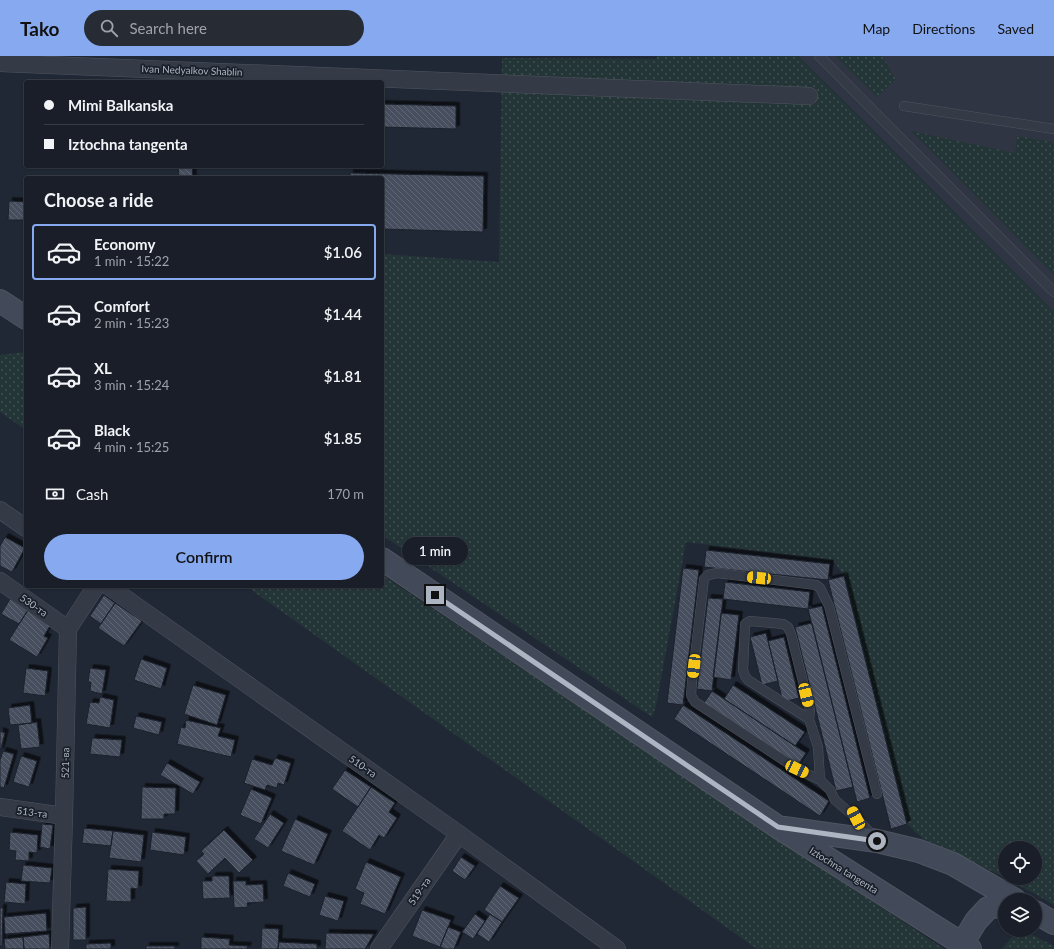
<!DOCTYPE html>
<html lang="en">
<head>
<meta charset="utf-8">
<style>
  :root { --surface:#191e28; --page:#262b34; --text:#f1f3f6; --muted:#9fa2a8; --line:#373c45; --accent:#86a9f0 }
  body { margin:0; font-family:Lato,sans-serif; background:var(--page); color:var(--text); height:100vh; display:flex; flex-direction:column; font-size:15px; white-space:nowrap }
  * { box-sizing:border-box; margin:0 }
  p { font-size:13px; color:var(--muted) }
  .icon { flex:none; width:22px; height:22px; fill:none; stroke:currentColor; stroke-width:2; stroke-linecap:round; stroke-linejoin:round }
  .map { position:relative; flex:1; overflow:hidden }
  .side { position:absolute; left:24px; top:120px; width:360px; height:412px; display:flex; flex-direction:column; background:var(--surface); border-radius:4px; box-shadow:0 1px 3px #0004,0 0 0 1px var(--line) }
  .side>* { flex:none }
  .hud { position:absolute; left:24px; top:24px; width:360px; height:88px; border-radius:4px; box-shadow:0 1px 3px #0004,0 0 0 1px var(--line); display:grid; align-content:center; height:88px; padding:0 20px; background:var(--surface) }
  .fabs { position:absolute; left:998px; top:785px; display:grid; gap:8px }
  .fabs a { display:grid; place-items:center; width:44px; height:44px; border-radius:50%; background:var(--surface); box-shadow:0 1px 3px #0004,0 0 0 1px var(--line); font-size:20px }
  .end { position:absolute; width:18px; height:18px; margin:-9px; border:5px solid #aeb5c2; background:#111; box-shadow:0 0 0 2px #111 }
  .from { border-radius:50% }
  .bubble { position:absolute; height:28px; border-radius:14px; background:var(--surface); box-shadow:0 1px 3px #0004,0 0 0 1px var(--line); font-size:13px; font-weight:600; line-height:28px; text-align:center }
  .car { position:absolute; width:12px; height:24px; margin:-12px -6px; border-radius:5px; box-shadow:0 0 3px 1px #0007; background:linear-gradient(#f5c518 24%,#345 0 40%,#f5c518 0 76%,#345 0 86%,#f5c518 0) }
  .hud b { display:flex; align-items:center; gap:14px; height:38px; font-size:15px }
  .hud b+b { border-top:1px solid var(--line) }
  .hud i { width:10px; height:10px; background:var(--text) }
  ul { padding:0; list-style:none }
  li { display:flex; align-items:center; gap:12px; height:56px; margin:0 8px 6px; padding:0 12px; border:2px solid transparent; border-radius:4px }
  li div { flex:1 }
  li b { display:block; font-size:15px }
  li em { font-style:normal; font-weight:600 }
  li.active { border-color:var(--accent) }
  li>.icon { width:36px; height:36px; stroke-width:1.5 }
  h2 { padding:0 20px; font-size:18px; line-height:48px }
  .pay { display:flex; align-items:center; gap:10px; height:44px; padding:0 20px; font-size:15px }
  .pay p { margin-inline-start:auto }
  .cta { display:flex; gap:8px; margin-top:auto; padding:8px 20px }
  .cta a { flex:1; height:46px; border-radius:24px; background:var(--accent); color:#111; font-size:16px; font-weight:600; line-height:46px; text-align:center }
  header { display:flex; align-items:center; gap:24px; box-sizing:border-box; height:56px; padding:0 20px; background:var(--accent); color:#111 }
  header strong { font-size:19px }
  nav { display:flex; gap:22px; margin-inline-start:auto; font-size:14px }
  .search { width:280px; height:36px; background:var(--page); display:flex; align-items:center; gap:10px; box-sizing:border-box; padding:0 14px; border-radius:22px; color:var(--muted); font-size:15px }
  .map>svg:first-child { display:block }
  .airport { fill:#2f3542 }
  .grass { fill:url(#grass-dots); fill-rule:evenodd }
  .building { fill:url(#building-back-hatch); stroke:#1c212c; filter:url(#shadow) }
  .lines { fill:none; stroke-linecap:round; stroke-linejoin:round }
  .lane-casing { stroke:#4f5560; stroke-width:10 }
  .street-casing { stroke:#4f5560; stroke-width:18 }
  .secondary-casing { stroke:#4f5560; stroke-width:24 }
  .lane { stroke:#343a46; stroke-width:9 }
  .street { stroke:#343a46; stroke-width:17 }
  .secondary { stroke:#424958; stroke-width:22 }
  .route { stroke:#aeb5c2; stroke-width:5 }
  .labels { text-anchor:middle; stroke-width:3.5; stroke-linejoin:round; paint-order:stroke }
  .street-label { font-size:10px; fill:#aeb5c2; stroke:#1a202a }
</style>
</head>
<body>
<header>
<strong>Tako</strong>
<div class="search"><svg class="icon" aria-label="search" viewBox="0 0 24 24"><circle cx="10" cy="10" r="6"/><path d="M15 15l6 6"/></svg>Search here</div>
<nav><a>Map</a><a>Directions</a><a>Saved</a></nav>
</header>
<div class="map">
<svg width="1054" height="893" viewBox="0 0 1054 893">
  <defs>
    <pattern id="grass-dots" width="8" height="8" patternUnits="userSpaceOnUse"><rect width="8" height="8" fill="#243537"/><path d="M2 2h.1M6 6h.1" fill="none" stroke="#415052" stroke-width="1.8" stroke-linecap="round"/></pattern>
    <pattern id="building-back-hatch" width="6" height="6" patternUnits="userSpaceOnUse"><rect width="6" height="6" fill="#474f5f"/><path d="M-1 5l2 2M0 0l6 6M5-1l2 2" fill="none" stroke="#5f6674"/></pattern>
    <filter id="shadow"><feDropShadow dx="3.5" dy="-3.5" stdDeviation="0" flood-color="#0009"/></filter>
  </defs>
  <rect width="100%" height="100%" fill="#212835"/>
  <path class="airport" d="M798 0H1054V256L855 56Z"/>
  <path class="grass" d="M657 0H798L1054 256V849L1037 839 953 795 923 783 907 768 844 520 833 504 686 486 656 650 652 661 382 479V198L499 206 502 2 656 3ZM1005 792H1035V822H1005Z
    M835 0H882L896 23 877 41Z
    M911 75 1015 97 1017 80 1054 86V219Z
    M26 296V374L0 356V299Z
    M382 519 944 893H757L246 530H382Z
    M1018 874H1022L1054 890V893H1002Z"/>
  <path class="building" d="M382 48 456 50V73L382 71Z
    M178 110H192L193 122H179Z
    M350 117 484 120 483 176 382 173V122H350Z
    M9 145 26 146V164H8Z
    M5 481 25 492 12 516 0 510V490Z
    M706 494 830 508 828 524 704 511Z
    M683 512 699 514 683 649 667 647Z
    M844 520 907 768 891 773 828 524Z
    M725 526 810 536 808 553 723 543Z
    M104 539 115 547 101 568 90 560Z
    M708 542 723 543 712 635 697 633Z
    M10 543 28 554 19 568 1 558Z
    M115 547 142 565 124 590 98 572Z
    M822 550 870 742 857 746 808 553Z
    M28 554 51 568 44 580 48 582 37 601 9 584Z
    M721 557 739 559 731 624 713 621Z
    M812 567 853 731 836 735 795 571Z
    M766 577 778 625 762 629 750 581Z
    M784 581 799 642 783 646 768 585Z
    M141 603 167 612 161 633 134 624Z
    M26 612 48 615 45 640 23 637Z
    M90 612 106 614 102 638 90 635 91 626H88Z
    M193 629 226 639 217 669 184 658Z
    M733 629 805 676 795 690 724 643Z
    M712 635 806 697 798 709 704 647Z
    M100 641 114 644 110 672 86 668 90 646 99 647Z
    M30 649 32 667 10 669 8 652Z
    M683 649 829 745 820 760 674 663Z
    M136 660 162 666 159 679 133 672Z
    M186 664 221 672 218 680 235 684 231 701 177 688 181 671 185 672Z
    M37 666 40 691 21 693 18 669Z
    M0 675 5 677 0 696Z
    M92 682 122 684 120 701 90 698Z
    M3 695 14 698 4 732 0 731V704Z
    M21 700 37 705 29 731 13 726Z
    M275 702 291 707 284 729 278 727 277 732 267 729 265 734 244 727 252 703 272 709Z
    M167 707 200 726 193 738 160 719Z
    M345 714 371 731 358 751 332 733Z
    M142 731 176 732 175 758H164V763H141Z
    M371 731 395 747 389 756 397 762 384 782 379 779 370 794 342 775Z
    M251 733 272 742 261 768 240 759Z
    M270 758 284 767 268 792 254 783Z
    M295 763 328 778 314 809 281 795Z
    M42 768 53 769 50 793 40 791Z
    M84 772 113 775 111 790 82 787Z
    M224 774 253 804 239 817 225 802 208 818 196 805 204 798 201 795Z
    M113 775 144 779 141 806 109 802Z
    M10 776 38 779 37 797 29 796V805L15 804 16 795 9 794Z
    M152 776 186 781 184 799 150 794Z
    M461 801 475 810 465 824 452 815Z
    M366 806 401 821 385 858 360 848 364 837 355 833Z
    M23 809 52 812 50 827 21 825Z
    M108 813 139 815 138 833 131 832V846L106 845Z
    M288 817 315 828 310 841 283 830Z
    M212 820H229L230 842 203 843 202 825H212Z
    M233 825H246V829L263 828 264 846 247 847 248 851 234 852Z
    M6 826 26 828 25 848 4 846Z
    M500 830 519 842 502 866 484 854Z
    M325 840 344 845 338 865 319 859Z
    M86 851V884H73V852Z
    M0 852H3L2 890H0Z
    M422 854 451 864 440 891 412 880Z
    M46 857 47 875 5 878 4 861Z
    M475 858 485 865 473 883 462 876Z
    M490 858 502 866 489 886 477 878Z
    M448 871 461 876 454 893H445L440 891Z
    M262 872 279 873 278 893H261Z
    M326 877 374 878 365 893H325Z
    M49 878 50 893H24L23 881Z
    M23 881 24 893H5L4 883Z
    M201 881 230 883 229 889 248 890 247 893H201Z
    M279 886 317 888V893H278Z
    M111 887V893H86V888Z
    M146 890H175V893H146Z"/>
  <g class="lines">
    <defs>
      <path id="lane" d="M819 0 1054 236
        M904 50 1054 73
        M809 663 810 654 791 578 788 571 783 568 750 565 745 568 743 614 745 620 748 624 809 663 818 691 820 724
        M874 781 856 762 835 744 830 734 820 724 797 713 695 646 691 639 692 625 704 523 708 519 717 517 816 529 820 532 829 550 877 738"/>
      <path id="street" d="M0 7 809 40
        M0 454 26 472
        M0 525 68 573
        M108 530 459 778 617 893
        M0 751 64 760
        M60 893 64 760 68 573 96 530
        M379 893 459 778"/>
      <path id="secondary" d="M0 245 26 262
        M382 503 778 771 970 893
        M784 772 877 785 919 795 953 808 1015 844
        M1035 856 1054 867
        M962 888 976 865 988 852 1005 849"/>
    </defs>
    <use href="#lane" class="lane-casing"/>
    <use href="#street" class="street-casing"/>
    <use href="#secondary" class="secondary-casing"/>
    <use href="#lane" class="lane"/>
    <use href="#street" class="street"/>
    <use href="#secondary" class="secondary"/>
  </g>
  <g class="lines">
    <path class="route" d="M435 539 778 771 877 785"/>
  </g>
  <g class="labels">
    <g class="street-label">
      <text transform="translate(192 14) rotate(2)" y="4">Ivan Nedyalkov Shablin</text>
      <text transform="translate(34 549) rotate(35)" y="4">530-та</text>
      <text transform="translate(65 707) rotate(-89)" y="4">521-ва</text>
      <text transform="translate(363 710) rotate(35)" y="4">510-та</text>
      <text transform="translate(32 756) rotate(7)" y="4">513-та</text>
      <text transform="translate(844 814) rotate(32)" y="4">Iztochna tangenta</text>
      <text transform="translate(419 835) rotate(-55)" y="4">519-та</text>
    </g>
  </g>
</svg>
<div class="fabs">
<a><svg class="icon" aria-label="locate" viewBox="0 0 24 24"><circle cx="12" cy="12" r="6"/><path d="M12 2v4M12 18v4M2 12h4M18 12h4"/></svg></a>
<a><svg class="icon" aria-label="layers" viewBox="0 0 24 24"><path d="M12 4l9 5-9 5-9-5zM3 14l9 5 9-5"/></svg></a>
</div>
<i class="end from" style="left:877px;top:785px"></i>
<i class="end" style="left:435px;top:539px"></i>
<div class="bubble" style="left:402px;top:481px;width:66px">1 min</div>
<i class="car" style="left:759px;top:522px;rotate:276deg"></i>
<i class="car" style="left:694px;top:610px;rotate:187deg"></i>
<i class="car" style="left:806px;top:639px;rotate:166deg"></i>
<i class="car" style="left:797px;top:713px;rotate:115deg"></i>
<i class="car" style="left:856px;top:762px;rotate:332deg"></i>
<div class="hud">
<b><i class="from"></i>Mimi Balkanska</b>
<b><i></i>Iztochna tangenta</b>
</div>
<section class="side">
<h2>Choose a ride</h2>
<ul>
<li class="active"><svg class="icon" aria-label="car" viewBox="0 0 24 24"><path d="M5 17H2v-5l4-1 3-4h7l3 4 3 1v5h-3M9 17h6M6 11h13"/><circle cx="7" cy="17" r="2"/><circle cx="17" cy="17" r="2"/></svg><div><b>Economy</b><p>1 min · 15:22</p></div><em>$1.06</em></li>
<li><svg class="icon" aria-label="car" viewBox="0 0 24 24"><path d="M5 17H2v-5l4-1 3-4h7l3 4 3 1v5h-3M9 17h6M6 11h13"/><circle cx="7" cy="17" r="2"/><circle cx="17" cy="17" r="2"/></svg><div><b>Comfort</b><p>2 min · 15:23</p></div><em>$1.44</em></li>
<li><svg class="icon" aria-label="car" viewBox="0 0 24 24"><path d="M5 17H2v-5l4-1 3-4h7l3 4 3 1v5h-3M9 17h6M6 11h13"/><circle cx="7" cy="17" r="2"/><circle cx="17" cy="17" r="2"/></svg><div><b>XL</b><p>3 min · 15:24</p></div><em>$1.81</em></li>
<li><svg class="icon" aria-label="car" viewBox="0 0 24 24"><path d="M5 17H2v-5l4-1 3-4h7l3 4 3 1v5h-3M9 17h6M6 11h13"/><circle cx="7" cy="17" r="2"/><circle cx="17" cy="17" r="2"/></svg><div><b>Black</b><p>4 min · 15:25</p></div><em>$1.85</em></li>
</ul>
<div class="pay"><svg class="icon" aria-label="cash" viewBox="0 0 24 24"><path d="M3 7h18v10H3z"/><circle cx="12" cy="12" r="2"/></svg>Cash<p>170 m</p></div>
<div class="cta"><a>Confirm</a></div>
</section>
</div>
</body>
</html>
